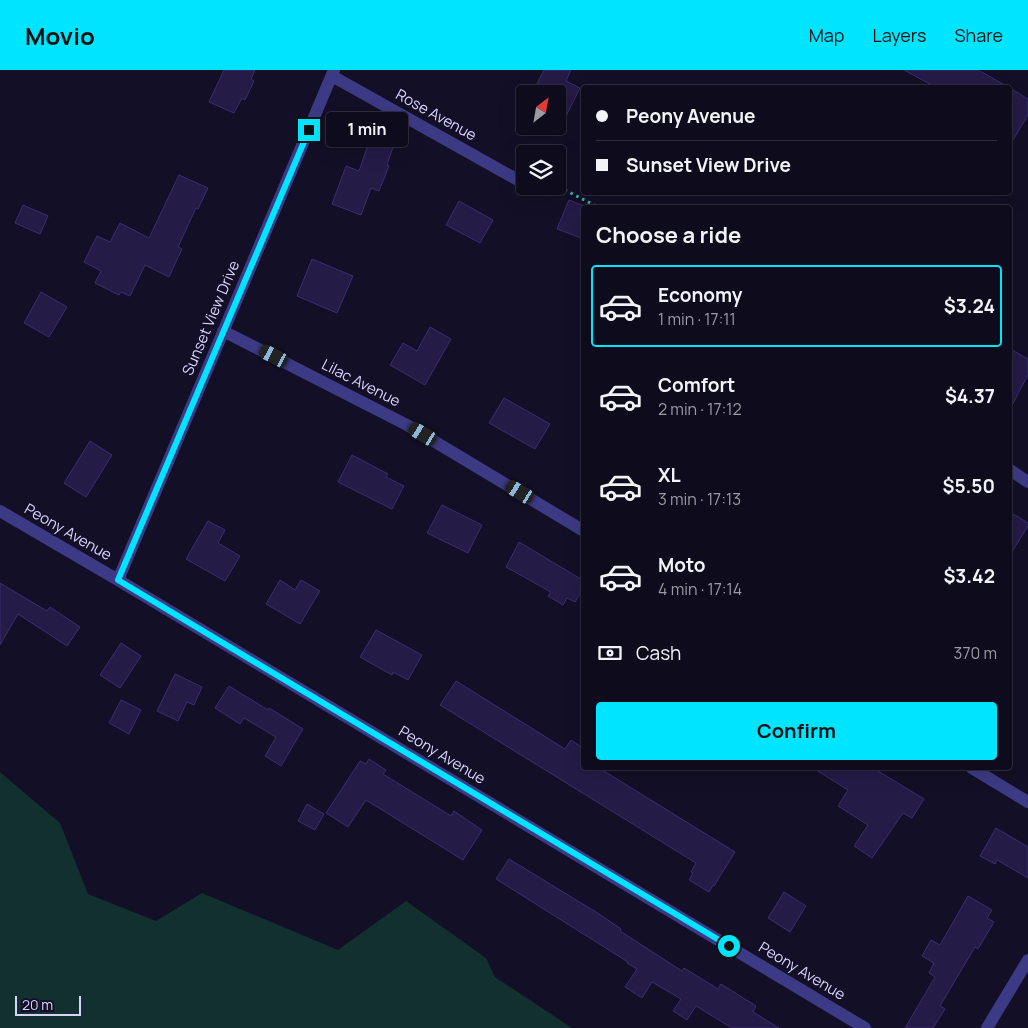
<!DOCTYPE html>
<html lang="en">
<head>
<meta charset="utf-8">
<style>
  :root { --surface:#0e0b1c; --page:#1c1929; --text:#f1f3f6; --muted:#9b9ba3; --line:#2e2b3b; --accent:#00e5ff }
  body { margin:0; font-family:Manrope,sans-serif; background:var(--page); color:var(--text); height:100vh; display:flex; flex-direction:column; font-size:19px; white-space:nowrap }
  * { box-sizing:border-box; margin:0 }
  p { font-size:16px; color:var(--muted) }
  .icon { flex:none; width:28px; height:28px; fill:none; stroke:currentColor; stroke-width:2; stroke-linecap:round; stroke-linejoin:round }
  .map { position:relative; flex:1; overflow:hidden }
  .side { position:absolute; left:581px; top:135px; width:431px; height:565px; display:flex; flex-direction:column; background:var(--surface); border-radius:5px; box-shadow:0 5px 20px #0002,0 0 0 1px var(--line) }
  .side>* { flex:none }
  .banner { position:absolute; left:581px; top:15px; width:431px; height:110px; border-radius:5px; box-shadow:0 5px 20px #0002,0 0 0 1px var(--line); display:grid; align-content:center; height:110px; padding:0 15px; background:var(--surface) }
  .needle { width:32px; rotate:31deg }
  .buttons { position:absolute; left:516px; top:15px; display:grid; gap:10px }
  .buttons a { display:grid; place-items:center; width:50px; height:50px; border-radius:5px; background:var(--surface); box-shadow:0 5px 20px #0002,0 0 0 1px var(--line); font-size:25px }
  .scale { position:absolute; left:15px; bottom:12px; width:66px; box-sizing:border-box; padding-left:5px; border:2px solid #d9d4ff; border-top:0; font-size:14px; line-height:18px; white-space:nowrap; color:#d9d4ff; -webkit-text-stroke:4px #130f26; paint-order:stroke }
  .end { position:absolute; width:22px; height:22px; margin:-11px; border:6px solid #00e5ff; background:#111; box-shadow:0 0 0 2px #111 }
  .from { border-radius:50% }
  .bubble { position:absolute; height:35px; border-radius:5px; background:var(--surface); box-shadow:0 5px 20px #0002,0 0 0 1px var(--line); font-size:16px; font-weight:700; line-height:35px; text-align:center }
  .car { position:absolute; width:15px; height:30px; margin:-15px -8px; border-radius:6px; box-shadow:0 0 4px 1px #0007; background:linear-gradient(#222 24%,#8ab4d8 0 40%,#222 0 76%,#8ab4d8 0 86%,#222 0) }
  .banner b { display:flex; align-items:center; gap:18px; height:48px; font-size:19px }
  .banner b+b { border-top:1px solid var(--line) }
  .banner i { width:12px; height:12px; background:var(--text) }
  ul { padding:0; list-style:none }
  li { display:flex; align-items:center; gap:15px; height:82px; margin:0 10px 8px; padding:0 5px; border:2px solid transparent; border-radius:5px }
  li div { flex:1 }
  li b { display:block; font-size:19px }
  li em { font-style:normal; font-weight:700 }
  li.selected { border-color:var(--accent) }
  li>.icon { width:45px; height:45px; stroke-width:1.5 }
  h2 { padding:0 15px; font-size:22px; line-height:60px }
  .pay { display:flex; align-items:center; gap:12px; height:55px; padding:0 15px; font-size:19px }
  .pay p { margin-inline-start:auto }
  .cta { display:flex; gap:10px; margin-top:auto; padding:10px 15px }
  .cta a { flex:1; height:58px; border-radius:5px; background:var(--accent); color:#111; font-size:20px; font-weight:700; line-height:58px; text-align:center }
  header { display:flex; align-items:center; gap:30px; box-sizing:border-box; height:70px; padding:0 25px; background:var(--accent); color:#111 }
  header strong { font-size:24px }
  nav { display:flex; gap:28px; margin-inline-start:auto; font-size:18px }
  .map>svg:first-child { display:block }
  .green { fill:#12302f }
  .building { fill:#241b47; stroke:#3b2d73 }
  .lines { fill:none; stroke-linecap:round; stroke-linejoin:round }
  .path { stroke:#2fb8b0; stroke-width:3; stroke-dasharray:2.5 4; stroke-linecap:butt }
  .minor { stroke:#3d3a85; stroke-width:12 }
  .route { stroke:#00e5ff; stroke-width:6 }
  .labels { text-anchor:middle; stroke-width:4; stroke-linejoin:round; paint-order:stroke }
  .street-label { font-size:15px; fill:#d9d4ff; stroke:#130f26 }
</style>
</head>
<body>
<header>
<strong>Movio</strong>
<nav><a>Map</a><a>Layers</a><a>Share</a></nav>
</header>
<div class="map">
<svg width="1028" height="958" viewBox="0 0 1028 958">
  <rect width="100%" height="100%" fill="#130f26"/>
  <path class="green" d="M0 702 60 753 88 824 156 851 202 823 338 880 406 831 486 888 495 907 572 958H0Z"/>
  <path class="building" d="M224 0H255L251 9 254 11 245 30 242 28 234 43 209 32Z
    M544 0H571L566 11 580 18 559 60 552 56H558V24H532Z
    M904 0H978L1010 18H937Z
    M1010 18 1028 29V45L1010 75Z
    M370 69 393 77 387 95 389 96 379 121 371 118 361 145 332 134 346 96 359 101Z
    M179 105 208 118 198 139 196 138 178 177 182 179 169 207 145 195 130 226 121 222 119 225 95 213 101 201 84 192 97 166 110 172 120 153 149 168Z
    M569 130 584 136V169L557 159Z
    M459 131 493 150 480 173 446 155Z
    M23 135 48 146 40 164 15 153Z
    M312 189 353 206 337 243 297 226Z
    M41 222 67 237 49 267 24 253Z
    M430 257 451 269 425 315 390 295 403 273 417 281Z
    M1010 279 1028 289V305L1010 339Z
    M504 328 550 354 535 379 489 353Z
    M90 371 112 385 86 427 64 413Z
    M352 385 388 404 386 407 404 416 392 439 338 412Z
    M442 435 482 455 468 483 427 463Z
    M1010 442 1028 453V456L1010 485Z
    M208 451 225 460 218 473 240 486 225 511 186 489Z
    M519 472 584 511V518L575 532 567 528 563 535 548 526 551 522 506 497Z
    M280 510 295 520 301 510 320 521 300 554 266 534Z
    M0 513 47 541 50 537 80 557 67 576 18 544 0 575Z
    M376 560 422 585 408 610 393 602 392 605 360 587Z
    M121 573 141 586 120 618 100 605Z
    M175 604 202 617 194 635 187 632 178 651 157 641Z
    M456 611 565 679 571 670 584 679V698H599L735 782 714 816 713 815 709 822 689 810 693 803 691 802 696 793 440 635Z
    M229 616 268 640 269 638 303 659 281 696 265 686 276 667 244 648 240 654 215 638Z
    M121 630 141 640 129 664 109 653Z
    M369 689 386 700 383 704 451 746 454 741 482 760 463 790 366 730 348 757 326 743 360 691 366 694Z
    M813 698H873L924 729 912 748 903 743 872 788 854 776 868 755 838 736 848 720Z
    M307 734 324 744 315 760 298 751Z
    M996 758 1028 777V808L997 790 995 794 980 786Z
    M509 789 596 842 621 859 620 861 682 901 684 898 718 919 721 914 756 936 753 942 779 958H732L696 936 687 950 673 941 681 929 652 912 642 928 625 917 637 899 627 893 628 892 496 809Z
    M784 822 806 836 790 862 768 848Z
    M968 826 992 840 987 848 994 852 978 879 975 877 940 936 945 939 933 958H905L935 907 929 903 934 893 922 886 931 870 940 875Z"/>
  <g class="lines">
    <path class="path" d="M552 120 563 119 600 138"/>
    <path class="minor" d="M332 6 525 114
      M530 116 536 120
      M223 261 407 355 584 461
      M1010 400 1028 412
      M0 441 118 510 865 958
      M118 510 334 0
      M972 698 1028 732
      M987 958 1028 890"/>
  </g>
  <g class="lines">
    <path class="route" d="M309 60 118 510 729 876"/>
  </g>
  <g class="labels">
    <g class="street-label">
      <text transform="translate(436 45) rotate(29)" y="5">Rose Avenue</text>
      <text transform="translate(211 248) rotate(-67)" y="5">Sunset View Drive</text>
      <text transform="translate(361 313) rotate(27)" y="5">Lilac Avenue</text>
      <text transform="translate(68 462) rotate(30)" y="5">Peony Avenue</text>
      <text transform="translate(442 685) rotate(31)" y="5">Peony Avenue</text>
      <text transform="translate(802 901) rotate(31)" y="5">Peony Avenue</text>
    </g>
  </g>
</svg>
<div class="buttons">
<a><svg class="needle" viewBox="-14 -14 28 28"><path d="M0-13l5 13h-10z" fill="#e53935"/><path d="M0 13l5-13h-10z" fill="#9b9ba3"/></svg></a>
<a><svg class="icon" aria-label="layers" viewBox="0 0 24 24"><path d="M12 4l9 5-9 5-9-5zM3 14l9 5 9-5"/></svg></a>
</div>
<div class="scale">20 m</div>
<i class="end from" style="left:729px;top:876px"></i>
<i class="end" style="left:309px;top:60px"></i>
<div class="bubble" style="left:326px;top:42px;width:82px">1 min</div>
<i class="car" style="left:274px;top:286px;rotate:297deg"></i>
<i class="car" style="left:423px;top:364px;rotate:301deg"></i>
<i class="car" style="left:520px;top:422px;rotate:301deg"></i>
<div class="banner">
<b><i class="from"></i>Peony Avenue</b>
<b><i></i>Sunset View Drive</b>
</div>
<section class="side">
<h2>Choose a ride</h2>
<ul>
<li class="selected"><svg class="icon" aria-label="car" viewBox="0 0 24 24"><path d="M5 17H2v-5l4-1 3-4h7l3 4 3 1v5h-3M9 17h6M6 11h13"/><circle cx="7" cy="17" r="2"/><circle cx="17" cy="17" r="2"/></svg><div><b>Economy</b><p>1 min · 17:11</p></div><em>$3.24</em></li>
<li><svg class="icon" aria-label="car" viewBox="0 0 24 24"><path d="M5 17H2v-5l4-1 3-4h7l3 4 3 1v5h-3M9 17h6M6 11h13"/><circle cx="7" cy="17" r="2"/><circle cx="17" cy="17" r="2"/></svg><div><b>Comfort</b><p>2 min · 17:12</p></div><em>$4.37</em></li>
<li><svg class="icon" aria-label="car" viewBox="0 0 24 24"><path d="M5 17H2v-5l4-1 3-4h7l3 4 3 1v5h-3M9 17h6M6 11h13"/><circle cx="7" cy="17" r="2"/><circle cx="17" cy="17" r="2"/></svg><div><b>XL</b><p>3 min · 17:13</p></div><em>$5.50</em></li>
<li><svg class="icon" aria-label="car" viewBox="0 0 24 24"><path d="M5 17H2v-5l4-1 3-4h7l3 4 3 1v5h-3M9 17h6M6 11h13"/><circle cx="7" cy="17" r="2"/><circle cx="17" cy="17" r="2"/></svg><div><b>Moto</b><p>4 min · 17:14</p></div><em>$3.42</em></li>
</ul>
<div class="pay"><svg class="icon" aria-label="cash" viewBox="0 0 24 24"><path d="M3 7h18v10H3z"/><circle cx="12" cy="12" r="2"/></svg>Cash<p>370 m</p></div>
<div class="cta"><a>Confirm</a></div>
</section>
</div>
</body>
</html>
